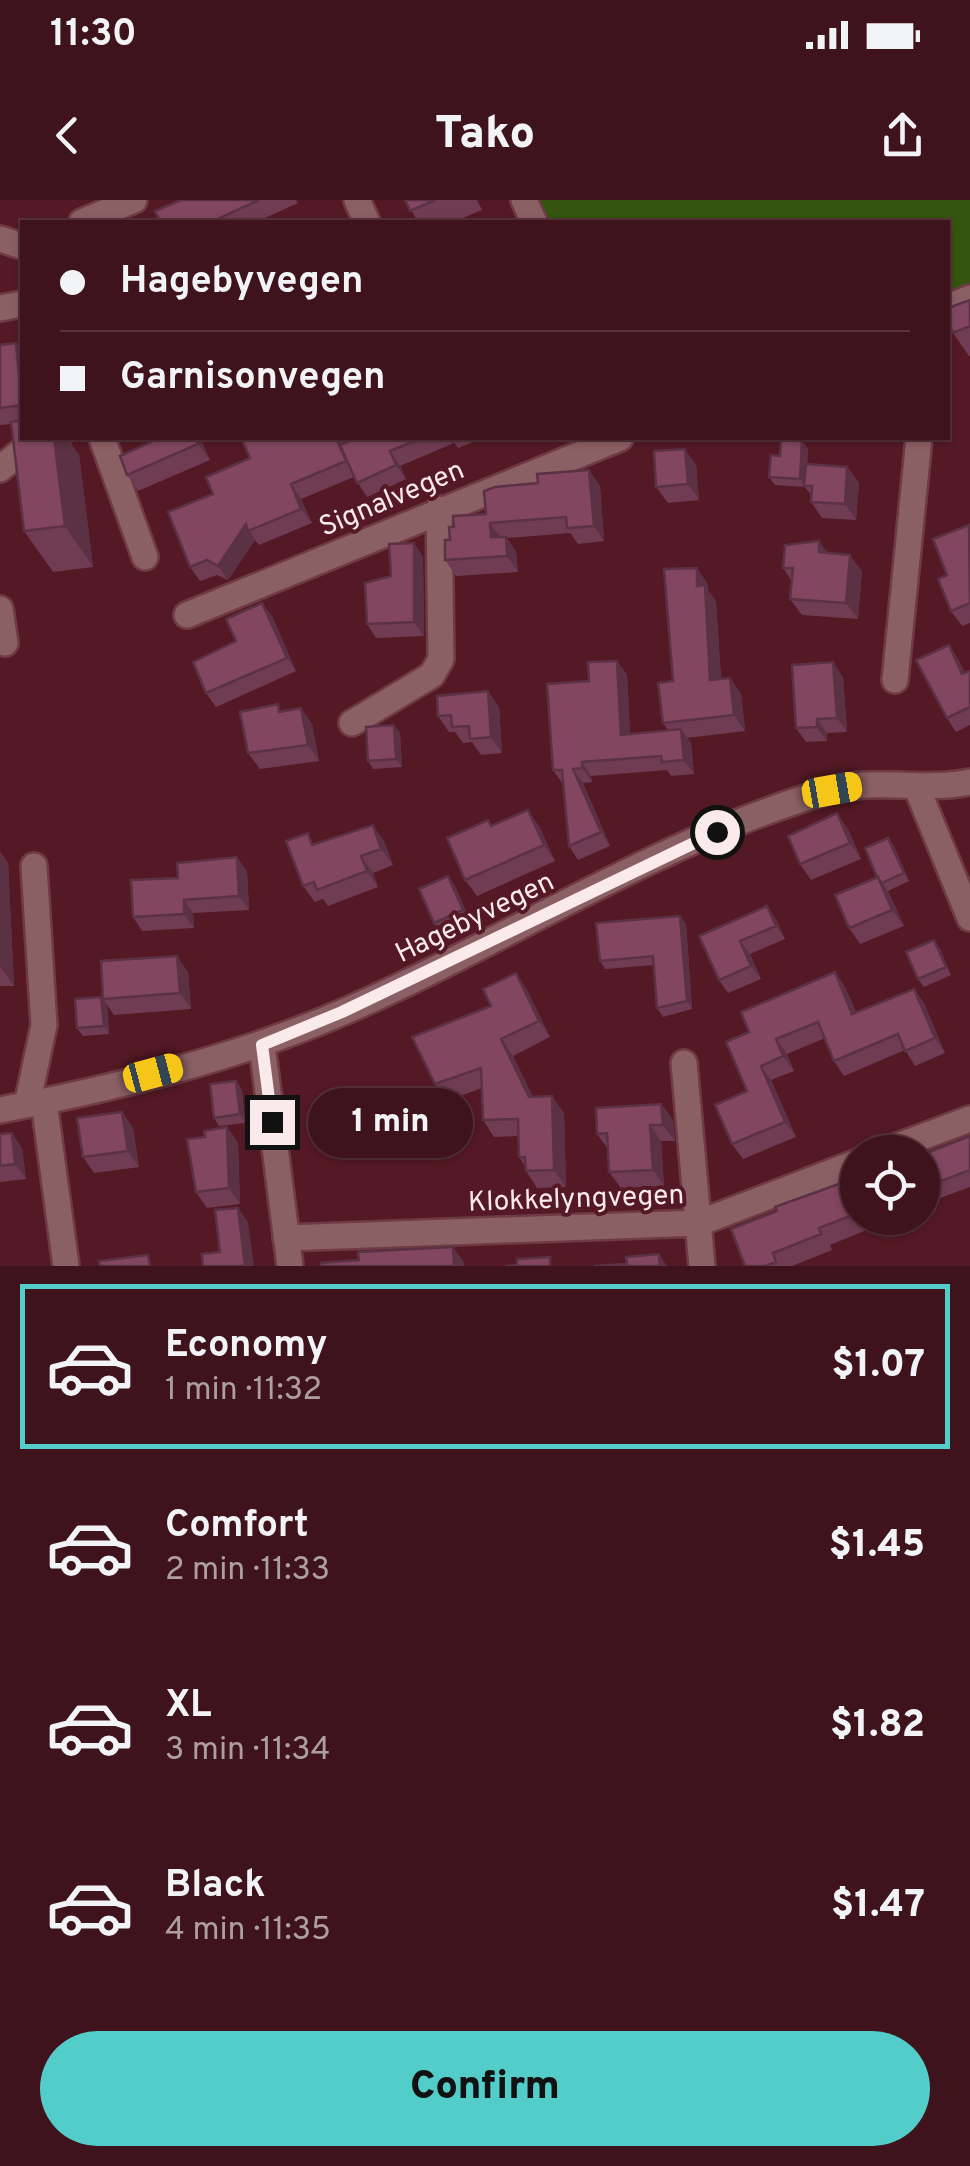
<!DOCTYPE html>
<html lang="en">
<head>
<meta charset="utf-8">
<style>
  :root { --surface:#3f131b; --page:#461c24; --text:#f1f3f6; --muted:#ad9ea3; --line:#58323a; --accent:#53cdc9 }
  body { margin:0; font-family:Overpass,sans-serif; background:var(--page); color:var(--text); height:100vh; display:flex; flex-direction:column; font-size:38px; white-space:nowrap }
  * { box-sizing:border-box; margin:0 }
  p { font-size:32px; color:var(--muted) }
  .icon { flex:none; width:55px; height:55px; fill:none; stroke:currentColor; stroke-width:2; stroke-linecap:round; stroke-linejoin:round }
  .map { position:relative; height:1066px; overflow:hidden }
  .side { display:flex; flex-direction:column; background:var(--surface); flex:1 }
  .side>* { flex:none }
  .top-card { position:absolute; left:20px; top:20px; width:930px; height:220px; border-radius:0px; box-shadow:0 2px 8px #0004,0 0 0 2px var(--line); display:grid; align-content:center; height:220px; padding:0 40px; background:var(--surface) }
  .buttons { position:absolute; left:840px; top:935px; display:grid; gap:20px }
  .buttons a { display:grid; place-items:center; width:100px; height:100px; border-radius:50%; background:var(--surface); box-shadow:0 2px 8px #0004,0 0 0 2px var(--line); font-size:50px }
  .end { position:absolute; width:45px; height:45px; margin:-22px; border:12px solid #faeaeb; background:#111; box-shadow:0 0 0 5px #111 }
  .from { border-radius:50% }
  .bubble { position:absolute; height:70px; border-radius:35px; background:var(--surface); box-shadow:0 2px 8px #0004,0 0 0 2px var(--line); font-size:32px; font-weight:800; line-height:70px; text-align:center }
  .car { position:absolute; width:30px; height:60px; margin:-30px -15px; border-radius:12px; box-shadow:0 0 8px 2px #0007; background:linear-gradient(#f5c518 24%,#345 0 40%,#f5c518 0 76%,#345 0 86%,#f5c518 0) }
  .top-card b { display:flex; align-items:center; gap:35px; height:95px; font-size:38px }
  .top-card b+b { border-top:2px solid var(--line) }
  .top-card i { width:25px; height:25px; background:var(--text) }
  ul { padding:18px 0 0; list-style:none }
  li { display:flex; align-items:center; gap:30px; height:165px; margin:0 20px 15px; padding:0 20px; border:5px solid transparent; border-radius:0px }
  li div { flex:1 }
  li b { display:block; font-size:38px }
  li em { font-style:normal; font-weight:800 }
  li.current { border-color:var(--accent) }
  li>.icon { width:90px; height:90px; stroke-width:1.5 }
  .button { display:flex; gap:20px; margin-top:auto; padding:20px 40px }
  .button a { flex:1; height:115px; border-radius:60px; background:var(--accent); color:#111; font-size:40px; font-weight:800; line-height:115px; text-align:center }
  .status { display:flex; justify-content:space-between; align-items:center; height:70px; padding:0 50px; background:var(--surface); direction:ltr }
  .status svg { height:28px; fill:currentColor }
  header { display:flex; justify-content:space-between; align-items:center; height:130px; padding:0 40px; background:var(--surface); font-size:45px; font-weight:800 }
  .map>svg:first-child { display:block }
  .green { fill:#335510 }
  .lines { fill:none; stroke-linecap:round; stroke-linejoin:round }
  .minor-casing { stroke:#6f3a44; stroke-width:30 }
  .minor { stroke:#8b6064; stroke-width:25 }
  .wall { fill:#703c53 }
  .shaded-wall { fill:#5b3144 }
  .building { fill:#824661; stroke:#5b3144; stroke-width:2.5 }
  .route { stroke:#faeaeb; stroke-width:12 }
  .labels { text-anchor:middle; stroke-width:8; stroke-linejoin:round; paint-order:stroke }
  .street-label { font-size:28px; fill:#faeaeb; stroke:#541924 }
</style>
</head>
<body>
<div class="status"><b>11:30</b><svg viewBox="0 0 49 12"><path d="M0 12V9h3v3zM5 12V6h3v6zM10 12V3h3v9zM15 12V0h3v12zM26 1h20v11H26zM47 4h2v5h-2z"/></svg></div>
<header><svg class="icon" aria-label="back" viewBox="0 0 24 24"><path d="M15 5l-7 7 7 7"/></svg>Tako<svg class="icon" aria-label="share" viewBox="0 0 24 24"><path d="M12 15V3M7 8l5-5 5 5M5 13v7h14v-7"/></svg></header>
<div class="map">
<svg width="970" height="1066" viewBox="0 0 970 1066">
  <rect width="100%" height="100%" fill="#541924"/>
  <path class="green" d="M527 0H970V98L948 107V22H535Z"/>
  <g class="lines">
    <defs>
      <path id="minor" d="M357 0 367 22
        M524 0 534 22
        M82 22 134 0
        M0 39 22 46
        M948 107 970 98
        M0 108 22 104
        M102 238 145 357
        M0 269 18 254 58 238
        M0 409 5 443
        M187 415 620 238
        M895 480 919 238
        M352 523 432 475 441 459 439 309
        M917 588 970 718
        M262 845 290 1066
        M684 863 702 1066
        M44 902 66 1066
        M27 905 44 825 34 666
        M0 910C115 888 233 859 341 813 504 743 657 641 828 591 876 577 922 592 970 582
        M882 952 970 919
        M286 1038 699 1023 858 962"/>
    </defs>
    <use href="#minor" class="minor-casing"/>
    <use href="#minor" class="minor"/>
  </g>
  <path class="wall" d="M181 0H296L298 3 256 22H160Z
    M405 0H477L482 10 453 22H418Z
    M970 100V156H969L953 133Z
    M0 145 22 153V238H67L79 255 93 367 53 372 24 331 11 224 0 225Z
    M200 238 210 260 138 291 127 275 151 242Z
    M241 238H341L343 244 357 238H483L458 248 454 243 400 266 406 279 367 297 354 277 301 299 312 323 259 345 255 340 228 380 217 375 200 381 190 367 213 294 250 258Z
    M841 238H873V240Z
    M802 241 808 249 807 264 847 267 859 283 856 320 822 318 811 302 812 296 805 287 775 285 769 277 780 256Z
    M696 265 699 300 668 303 656 287Z
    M600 286 604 341 578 344 570 333 507 338 516 352 518 372 456 376 445 360 450 340 454 327 486 314Z
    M970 326V423L962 426 951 411 947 375Z
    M414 343 423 357 424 436 376 438 367 424 391 376Z
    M828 353 862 371 858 419 802 415 790 399 792 381 783 368Z
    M708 384V390L716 401 721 478H730L741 494 745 531 687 538 691 543 694 574 671 576 667 570 591 576 592 582 583 583 610 646 578 660 569 646 563 584 553 570 589 481 617 461 627 475 630 534 668 530 663 523 673 481Z
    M272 416 296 471 216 507 206 493 236 441Z
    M949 445 958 459 965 473 970 471V525L956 532 947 518Z
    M843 477 847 532 827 533V541L806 542 796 528Z
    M499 507 502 553 481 555 472 542 463 543 455 532H449L438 516Z
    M301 508 312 524 319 561 260 569 248 553 283 511Z
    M394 525 400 533 402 567 373 569 368 561Z
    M492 626H539L555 661 477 696 465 680Z
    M848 629 861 659 811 680 800 664Z
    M384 641 393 665 373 673 378 687 328 706 323 699 315 702 303 686 316 644Z
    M894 646 909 681 888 691 904 726 860 744 849 728Z
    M0 652 8 663 14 786H0Z
    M247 671 249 710 193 713 194 728 142 731 133 717 178 678Z
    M454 684 469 718 439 731 434 723Z
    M776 719 785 739 750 754 761 779 728 793 719 780 699 736Z
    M686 724 692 809 663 817 657 808 654 765 605 769 600 761Z
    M940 749 951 775 924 787 918 779Z
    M188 772 191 809 114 815 103 799Z
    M835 772 845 787 856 812 914 789 924 803 945 853 915 866 905 850 844 876 834 861 825 838 787 854 794 871 771 880 796 937 743 959 732 944 747 891 749 832Z
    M516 773 527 790 550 837 513 856 533 897 564 913 566 987 537 988 526 971 525 966 519 957V936L494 937 483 920 482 888 446 901 435 884Z
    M101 797 107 805 109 834 83 836 77 828Z
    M236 881 242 890 245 923 219 926 214 918Z
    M661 904 673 920 675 941H661L664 986 621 988 609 972 608 949 597 934Z
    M122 912 133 928 139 967 94 973 83 957Z
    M227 927 238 943 240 1004 207 1008 196 992 205 937Z
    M0 934 22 948 26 979 0 982Z
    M970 936V987L940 998 936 992 922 997V955Z
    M858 977V1018H884L886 1022 830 1045 832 1050 792 1066H745Z"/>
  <path class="shaded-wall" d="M16 143 22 153V198Z
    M54 238H67L79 255 93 367 65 326Z
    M195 238H200L210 260 198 244Z
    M802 241 808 249 806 287 800 279Z
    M685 249 696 265 699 300 688 284Z
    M390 251 400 266 406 279 396 265Z
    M847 267 859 283 856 320 845 304Z
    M589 270 600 286 604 341 594 326Z
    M291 284 301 299 312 323 301 309Z
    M490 323 501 339 491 337Z
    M246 324 255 340 228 380 218 366Z
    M506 337 516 352 518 372 507 356Z
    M819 341 831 357 819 352Z
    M414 343 423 357 424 436 414 422Z
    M850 355 862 371 858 419 846 403Z
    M697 368 708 384V390L716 401 722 496 710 480 697 386Z
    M262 403 272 416 296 471 287 458Z
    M949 445 958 459 970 486 962 474Z
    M617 461 627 475 631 549 621 535Z
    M833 462 843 477 847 532 837 518Z
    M730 478 741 494 745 531 734 515Z
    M488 491 499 507 502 553 491 537Z
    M301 508 312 524 319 561 308 545Z
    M817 519 827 533V541L817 527Z
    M394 525 400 533 402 567 396 559Z
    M681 529 691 543 694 574 684 560Z
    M582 562 591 576 592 582 582 568Z
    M573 569 583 583 610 646 601 632Z
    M528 610 539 626 555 661 544 645Z
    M837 613 848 629 861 659 850 643Z
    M373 625 384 641 393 665 381 649Z
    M888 638 894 646 909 681 904 673Z
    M0 652 8 663 14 786 0 766Z
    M361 656 373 673 378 687 367 671Z
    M237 657 247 671 249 710 239 696Z
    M448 676 454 684 469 718 463 710Z
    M878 677 889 693 904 726 892 710Z
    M184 700 193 713 194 728 184 714Z
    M767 706 776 719 785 739 776 726Z
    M680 716 686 724 692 809 687 801Z
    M934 740 940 749 951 775 946 767Z
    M740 741 750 754 761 779 751 766Z
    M177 756 188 772 191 809 180 793Z
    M835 772 845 787 863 828 852 814Z
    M516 773 527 790 550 837 539 821Z
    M914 789 924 803 945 853 935 838Z
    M101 797 107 805 109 834 104 826Z
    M501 839 513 856 541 913 529 897Z
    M776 839 787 854 794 871 783 856Z
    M761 866 771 880 796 937 785 922Z
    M236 881 242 890 245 923 240 914Z
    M552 896 564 913 566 987 554 970Z
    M661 904 673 920 675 941 663 925Z
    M122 912 133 928 139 967 128 951Z
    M650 925 661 941 664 986 653 970Z
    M227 927 238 943 240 1004 229 988Z
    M12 933 22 948 26 979 15 964Z
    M238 1008 248 1022 254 1066H245Z
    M453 1047 464 1062V1066H454Z
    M659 1054 667 1066H660Z"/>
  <path class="building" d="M181 0H259L211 22H160L155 11Z
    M405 0H435L410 11Z
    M970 100V126L953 133 948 122V108Z
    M16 143 22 205 0 208V145Z
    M22 220V238H54L65 326 24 331 11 222Z
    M149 238H195L198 244 127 275 120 256 151 242Z
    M241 238H336L346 261 291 284 301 309 248 331 246 324 218 366 207 360 190 367 168 312 213 294 206 277 250 258Z
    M357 238H422L390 251 396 265 357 283 340 245Z
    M781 240 802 241 800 279 769 277 771 255 780 256Z
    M685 249 688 284 656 287 654 251Z
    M806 264 847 267 845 304 811 302 812 286H804Z
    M589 270 594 326 567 328 566 317 490 323 491 337H506L507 356 445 360V340H450L449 327H454L453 316 486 314 484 291 495 287 538 283 537 274Z
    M969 325 970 403 951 411 938 379 947 375 933 339Z
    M819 341V352L850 355 846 403 790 399 793 368H783L785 345Z
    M414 343V422L367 424 365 383 391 376 389 344Z
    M697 368V386L705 385 710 480 730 478 734 515 663 523 658 483 673 481 664 369Z
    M262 403 287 458 206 493 193 462 236 441 226 419Z
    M949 445 962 474 970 471V507L947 518 916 460Z
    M617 461 621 535 681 529 684 560 662 562 661 556 582 562V568L573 569 601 632 569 646 562 570H553L547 484 589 481 588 462Z
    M833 462 837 518 817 519V527L796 528 792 465Z
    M488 491 491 537 470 539 469 526 452 527 451 515 438 516 437 496Z
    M278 504 279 512 301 508 308 545 248 553 240 512Z
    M394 525 396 559 368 561 366 527Z
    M528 610 544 645 465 680 447 638 488 620 491 626Z
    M837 613 850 643 800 664 788 636Z
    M373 625 381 649 361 656 367 671 317 690 314 682 303 686 286 641 308 633 312 645Z
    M888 638 904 673 882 683 877 677 865 648Z
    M237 657 239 696 184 700V714L133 717 131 680 178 678 177 663Z
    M448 676 463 710 434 723 419 689Z
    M878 677 892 710 849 728 835 695Z
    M767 706 776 726 740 741 751 766 719 780 699 736Z
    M680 716 687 801 657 808 653 756 600 761 596 723Z
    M934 740 946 767 918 779 906 752Z
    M177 756 180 793 103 799 101 761Z
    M835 772 852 814 914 789 935 838 905 851 898 834 834 861 818 822 776 839 783 856 761 866 785 922 732 944 715 905 747 891 726 842 749 832 741 812Z
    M516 773 539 821 501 839 529 897 552 896 554 970 526 971 525 957H519L518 919 483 920 481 868 435 884 412 837 491 806 483 789Z
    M101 797 104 826 77 828 75 799Z
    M236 881 240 914 214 918 210 884Z
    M661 904 663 925H650L653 970 609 972 607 933 597 934 596 908Z
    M122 912 128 951 83 957 77 918Z
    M227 927 229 988 196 992 187 939 205 937 204 931Z
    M12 933 15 964 0 966V934Z
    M970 936V970L931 985 928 978 922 980V955Z
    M858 977V1013L819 1028 821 1034 773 1053 776 1062 765 1066H745L731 1029 777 1011 775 1007Z
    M238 1008 245 1066H203L202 1054 220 1052 215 1010Z
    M453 1047 454 1066H321V1063L359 1060 358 1052Z
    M659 1054 660 1066H594L627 1064 626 1057Z
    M148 1055 150 1066H100L99 1061Z
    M550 1057V1066H505L517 1065V1059Z"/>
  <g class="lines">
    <path class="route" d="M272 922 262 845 342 812 717 632"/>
  </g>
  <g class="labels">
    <g class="street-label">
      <text transform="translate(391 297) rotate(-23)" y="10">Signalvegen</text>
      <text transform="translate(474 716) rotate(-26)" y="10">Hagebyvegen</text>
      <text transform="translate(576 997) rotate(-2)" y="10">Klokkelyngvegen</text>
    </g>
  </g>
</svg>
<div class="buttons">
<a><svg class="icon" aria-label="locate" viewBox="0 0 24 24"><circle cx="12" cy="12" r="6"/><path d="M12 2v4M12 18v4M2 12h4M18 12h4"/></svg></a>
</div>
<i class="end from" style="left:717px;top:632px"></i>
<i class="end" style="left:272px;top:922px"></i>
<div class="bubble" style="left:308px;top:888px;width:165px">1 min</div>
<i class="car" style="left:832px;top:590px;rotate:80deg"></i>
<i class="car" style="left:153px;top:873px;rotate:75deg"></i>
<div class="top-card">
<b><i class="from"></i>Hagebyvegen</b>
<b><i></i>Garnisonvegen</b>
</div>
</div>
<section class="side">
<ul>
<li class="current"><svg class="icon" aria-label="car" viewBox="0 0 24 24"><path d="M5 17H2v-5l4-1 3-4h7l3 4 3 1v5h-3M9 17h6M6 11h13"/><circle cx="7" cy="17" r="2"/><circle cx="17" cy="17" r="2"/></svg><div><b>Economy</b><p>1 min · 11:32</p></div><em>$1.07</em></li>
<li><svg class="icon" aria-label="car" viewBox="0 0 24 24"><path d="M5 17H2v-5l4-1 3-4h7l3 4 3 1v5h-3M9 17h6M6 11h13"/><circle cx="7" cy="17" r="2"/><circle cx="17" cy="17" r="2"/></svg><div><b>Comfort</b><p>2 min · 11:33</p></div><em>$1.45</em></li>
<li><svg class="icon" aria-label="car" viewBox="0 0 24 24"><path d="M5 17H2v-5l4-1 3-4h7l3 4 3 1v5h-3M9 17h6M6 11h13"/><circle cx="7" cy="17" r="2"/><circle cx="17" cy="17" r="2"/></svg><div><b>XL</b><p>3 min · 11:34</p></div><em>$1.82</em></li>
<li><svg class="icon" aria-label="car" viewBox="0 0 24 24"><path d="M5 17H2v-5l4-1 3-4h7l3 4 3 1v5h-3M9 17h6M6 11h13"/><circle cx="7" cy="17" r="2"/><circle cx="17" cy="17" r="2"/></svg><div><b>Black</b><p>4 min · 11:35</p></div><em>$1.47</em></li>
</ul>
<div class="button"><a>Confirm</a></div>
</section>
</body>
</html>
